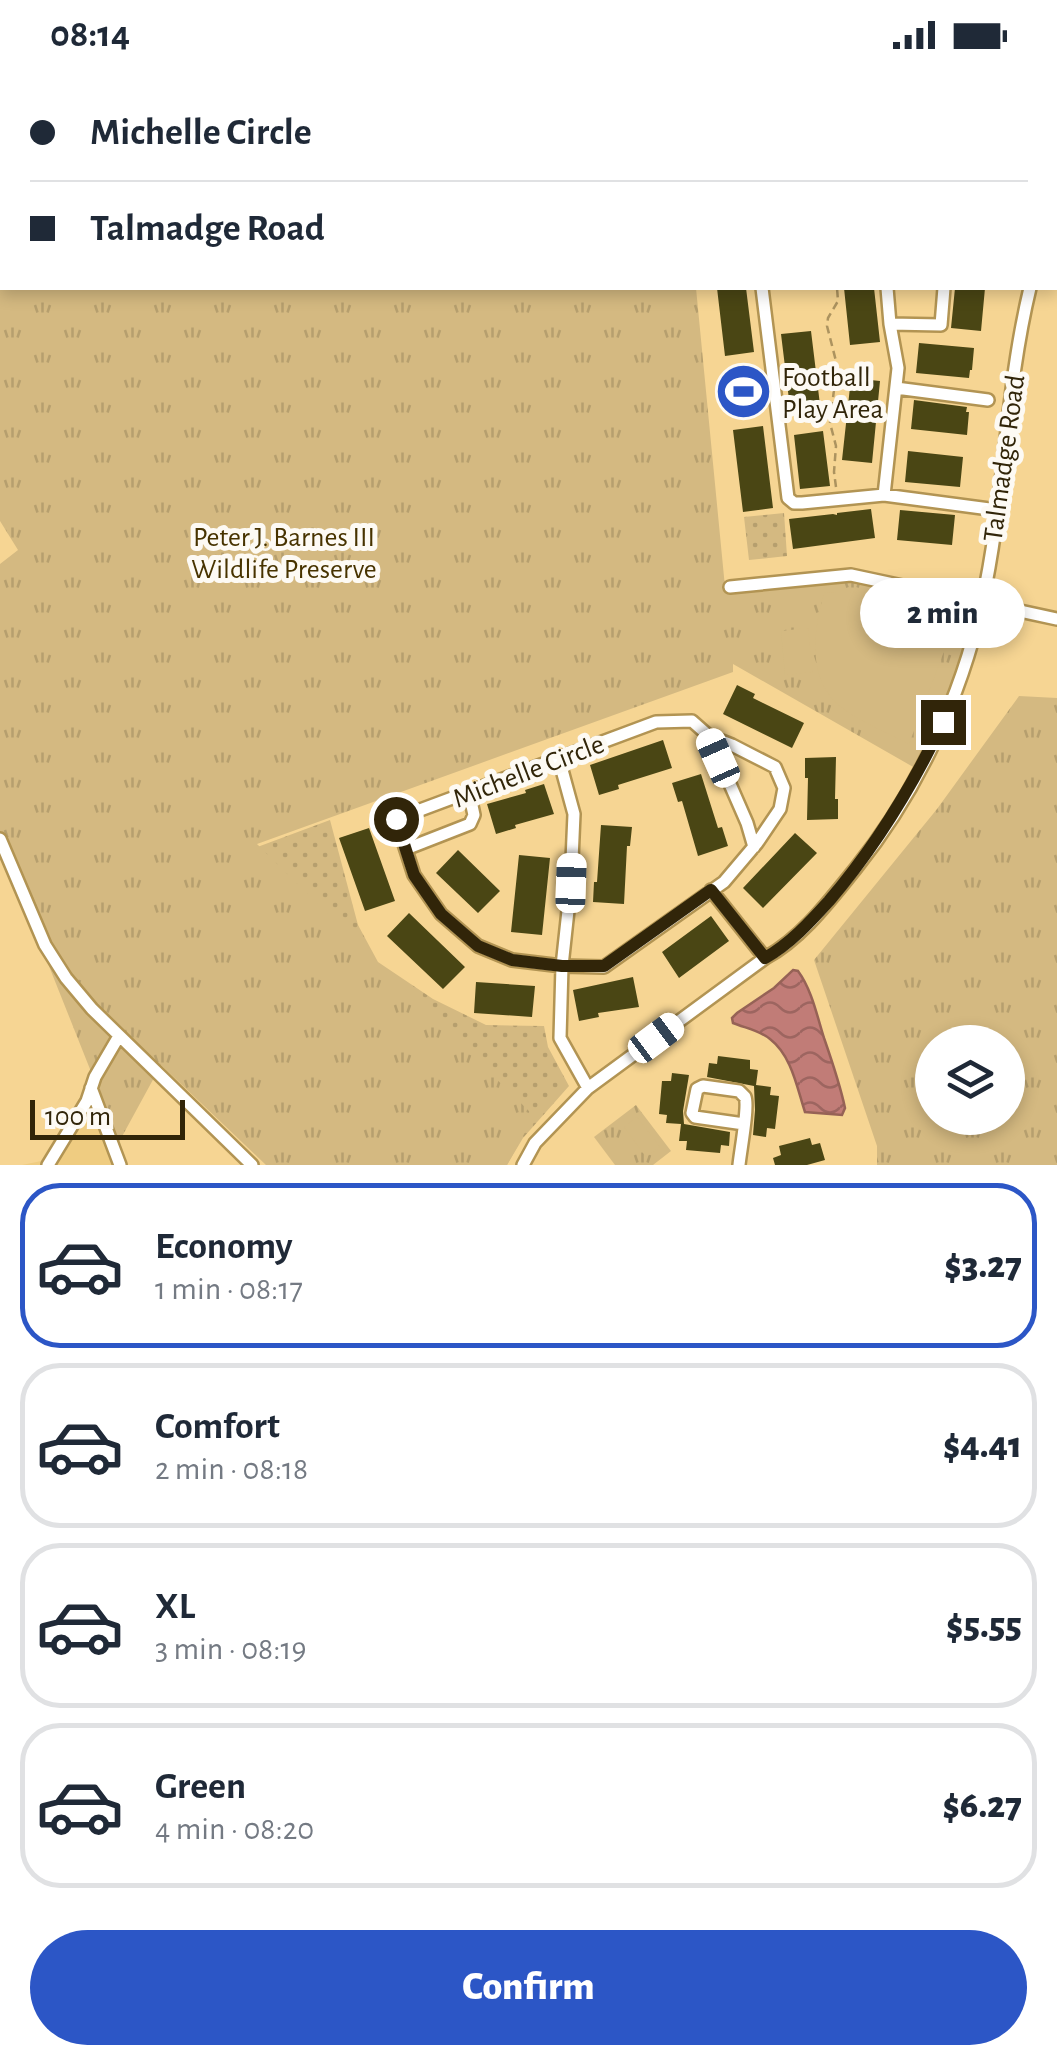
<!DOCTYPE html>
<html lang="en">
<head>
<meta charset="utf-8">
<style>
  :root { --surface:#fff; --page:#f2f2f3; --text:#1f2937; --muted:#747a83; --line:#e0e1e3; --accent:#2c56c6 }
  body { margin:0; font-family:"Alegreya Sans",sans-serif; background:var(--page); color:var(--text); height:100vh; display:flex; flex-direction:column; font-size:38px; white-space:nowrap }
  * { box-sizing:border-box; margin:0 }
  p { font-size:32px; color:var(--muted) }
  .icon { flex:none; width:55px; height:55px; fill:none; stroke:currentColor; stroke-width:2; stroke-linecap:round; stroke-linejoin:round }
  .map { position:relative; height:1095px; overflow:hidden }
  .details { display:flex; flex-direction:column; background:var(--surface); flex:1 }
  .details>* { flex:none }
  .hud { position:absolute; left:0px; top:0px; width:1058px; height:220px; box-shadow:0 5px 15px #0003; display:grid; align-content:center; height:220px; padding:0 30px; background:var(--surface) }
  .fabs { position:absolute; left:915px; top:955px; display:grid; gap:20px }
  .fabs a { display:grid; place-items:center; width:110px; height:110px; border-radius:50%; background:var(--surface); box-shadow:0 5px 15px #0003; font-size:50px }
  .scale { position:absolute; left:30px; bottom:25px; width:155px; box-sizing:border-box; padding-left:10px; border:5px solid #312509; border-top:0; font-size:28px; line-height:35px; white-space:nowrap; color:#312509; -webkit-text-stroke:8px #fdfaf4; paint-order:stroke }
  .end { position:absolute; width:45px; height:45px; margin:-22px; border:12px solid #312509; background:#fff; box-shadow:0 0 0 5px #fff }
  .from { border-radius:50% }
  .bubble { position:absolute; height:70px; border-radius:35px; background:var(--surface); box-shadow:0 5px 15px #0003; font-size:32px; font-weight:800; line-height:70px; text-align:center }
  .car { position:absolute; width:30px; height:60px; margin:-30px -15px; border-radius:12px; box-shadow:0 0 8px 2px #0007; background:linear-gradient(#fff 24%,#345 0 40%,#fff 0 76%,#345 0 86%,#fff 0) }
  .hud b { display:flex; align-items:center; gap:35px; height:95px; font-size:38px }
  .hud b+b { border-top:2px solid var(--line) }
  .hud i { width:25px; height:25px; background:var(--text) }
  ul { padding:18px 0 0; list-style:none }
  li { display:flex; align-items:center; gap:30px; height:165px; margin:0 20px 15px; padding:0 10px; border:5px solid var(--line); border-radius:40px }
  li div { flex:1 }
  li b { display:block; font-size:38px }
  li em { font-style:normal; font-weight:800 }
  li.active { border-color:var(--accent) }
  li>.icon { width:90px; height:90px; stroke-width:1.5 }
  .action { display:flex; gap:20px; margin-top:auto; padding:20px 30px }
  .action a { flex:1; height:115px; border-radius:60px; background:var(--accent); color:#fff; font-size:40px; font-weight:800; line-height:115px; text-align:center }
  .status { display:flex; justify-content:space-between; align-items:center; height:70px; padding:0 50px; background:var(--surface); direction:ltr }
  .status svg { height:28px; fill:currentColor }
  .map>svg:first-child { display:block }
  .built { fill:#efcc81 }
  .grass { fill:url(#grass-dots) }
  .park { fill:url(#park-tufts); fill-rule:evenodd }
  .pitch { fill:#d4b981 }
  .water { fill:url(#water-waves); stroke:#966256; stroke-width:2.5 }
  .building { fill:#4a4614 }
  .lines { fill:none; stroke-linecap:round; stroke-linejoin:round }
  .minor-casing { stroke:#b29453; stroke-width:16 }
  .path { stroke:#ac935f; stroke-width:2.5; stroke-dasharray:8 5; stroke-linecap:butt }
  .minor { stroke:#fff; stroke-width:11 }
  .route { stroke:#312509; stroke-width:12 }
  .labels { text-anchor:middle; stroke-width:10; stroke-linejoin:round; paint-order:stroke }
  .poi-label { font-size:28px; fill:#312509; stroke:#fdfaf4; text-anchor:start }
  .street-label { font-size:28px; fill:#312509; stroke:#fdfaf4 }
  .park-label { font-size:28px; fill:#473300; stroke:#fdfaf4 }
</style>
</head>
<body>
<div class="status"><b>08:14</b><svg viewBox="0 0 49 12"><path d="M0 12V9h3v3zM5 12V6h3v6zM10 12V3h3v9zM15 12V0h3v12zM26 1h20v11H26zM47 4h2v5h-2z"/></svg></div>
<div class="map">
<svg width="1057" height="1095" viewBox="0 0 1057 1095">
  <defs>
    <pattern id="grass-dots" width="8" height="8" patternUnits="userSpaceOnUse" patternTransform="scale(2.5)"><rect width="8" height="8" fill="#d4b981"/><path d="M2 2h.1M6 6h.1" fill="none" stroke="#b69f6e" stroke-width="1.8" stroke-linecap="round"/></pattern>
    <pattern id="park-tufts" width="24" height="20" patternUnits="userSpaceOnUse" patternTransform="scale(2.5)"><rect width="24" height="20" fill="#d4b981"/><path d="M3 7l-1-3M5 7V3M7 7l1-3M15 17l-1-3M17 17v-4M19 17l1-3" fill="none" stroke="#b69f6e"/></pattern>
    <pattern id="water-waves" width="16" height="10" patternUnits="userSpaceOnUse" patternTransform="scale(2.5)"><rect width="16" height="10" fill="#c17c77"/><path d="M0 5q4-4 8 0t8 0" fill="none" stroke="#9d6560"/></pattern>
  </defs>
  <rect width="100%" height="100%" fill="#f6d593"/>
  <path class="built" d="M91 1007 123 1095H22L46 1090Z"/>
  <path class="grass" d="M784 443 787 486 749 490 744 447Z
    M330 750 358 855 378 892 433 929 486 955 544 956 548 977 569 1016 523 1068 507 1095H274L222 790Z"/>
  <path class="park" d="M0 0H775L773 2H2V218H696L725 517 836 506 982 532 939 651 915 698 733 594V602L257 774 534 1046 507 1095H266L161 995 119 1072 0 773V494L18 480 0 451Z
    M1019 626 1057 628V1095H877V1076L814 890 937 739ZM932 972H1008V1048H932Z
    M636 1035 671 1081 653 1095H615L594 1067Z"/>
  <path class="pitch" d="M754 300 758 342 732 345 729 302Z
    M837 522H850L949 544 954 555 909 674C888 663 865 654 845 640 806 613 813 563 824 523Z
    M808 558 813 602 785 605 781 561Z
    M637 1047 660 1077 646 1087 624 1057Z"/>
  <path class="water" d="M793 900 798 901C812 920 817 946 824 968 832 991 840 1014 845 1038L842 1045 805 1042C797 1018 792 986 770 969 759 960 745 958 733 953L732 948 737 943 774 918Z"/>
  <path class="building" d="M717 218H746L754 282 725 286Z
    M844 218H874L880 272 850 275Z
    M955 218H985L981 261 951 258Z
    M811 261 821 343 791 346 781 264Z
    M919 273 974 278 972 300H970L969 308 916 303Z
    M851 308 880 311 872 393 842 390Z
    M914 330 967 337 966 342H969L967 365 911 359Z
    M763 356 773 438 743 442 733 360Z
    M823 361 830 416 800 419 794 365Z
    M908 381 963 387 960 417 905 412Z
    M871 439 875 468 793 479 789 449 833 444 837 445V443Z
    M900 440 955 445 952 475 897 470Z
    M737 615 755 624 753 628 804 653 792 678 723 644Z
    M663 670 672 698 618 715 619 719 599 725 590 695Z
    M836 687 835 729H838V749L807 750 808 708H805V688Z
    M701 704 718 758 722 757 728 776 698 786 682 731 678 732 672 713Z
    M544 714 554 744 515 755 516 758 496 764 487 734 526 723 525 720Z
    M601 755 632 757 630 776H627L624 834 593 832 594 812H597Z
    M369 758 395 831 365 841 339 768Z
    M795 763 817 783 763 838 743 818Z
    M458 780 500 821 478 843 436 803Z
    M519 785 550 788 542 865 511 862Z
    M409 843 465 897 443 919 387 866Z
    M711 846 729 871 679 908 662 882Z
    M633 907 639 937 598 943 599 947 579 951 573 920Z
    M476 912 535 916 532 947 474 943Z
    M718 986 750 990V999L758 1000 756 1015 771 1017 770 1025 779 1026 775 1059 767 1058 766 1067 753 1065 755 1040 754 1016 707 1007 709 993 717 994Z
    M672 1003 689 1005 683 1041 684 1054 730 1062 729 1076 721 1075 720 1083 686 1080 687 1071H679L681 1054 666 1053 667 1045 659 1044 662 1011H671Z
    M810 1068 812 1075 820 1073 825 1090 807 1095H775L773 1088 781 1085 779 1076Z"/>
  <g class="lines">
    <defs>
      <path id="minor" d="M940 0 943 2
        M852 2 854 0
        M1031 2 1033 0
        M1055 72 1057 73
        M1055 147 1057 142
        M762 218 788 428 794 433H802L884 425 997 440
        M890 254 941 255 944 218
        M896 318 988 330
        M884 425 898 298 890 254 887 218
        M730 517 851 505 1057 549
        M692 651 709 666 732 675 775 697 784 718 780 739 757 773 724 812 604 897 562 896 512 890 478 876 441 844 414 805 396 749 656 652Z
        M709 666 747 753 754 777
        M559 689 574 744 571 813 562 896 560 968 588 1018
        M0 769 45 875 66 908 92 939 252 1095
        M406 779 470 754 474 745 469 722
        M711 820 765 888
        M91 1018 120 1095
        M48 1095 87 1031 95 1007 119 966
        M523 1095 535 1073 588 1018 765 888C802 868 830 830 856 798 917 722 961 628 982 533 1005 429 1005 321 1030 218
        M739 1095C740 1083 749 1036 745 1027 743 1025 741 1023 739 1021L703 1016 697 1019 692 1043 695 1047 744 1054"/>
    </defs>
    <use href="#minor" class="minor-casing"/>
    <path class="path" d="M181 2 182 0
      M0 86H2
      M836 417 834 402 836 376 830 353 837 295 827 256 828 248 838 231 837 218"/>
    <use href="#minor" class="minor"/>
  </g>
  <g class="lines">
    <path class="route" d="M396 749 414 805 441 844 478 876 512 890 562 896H604L711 820 765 888C790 874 810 852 829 831 876 776 912 717 943 652"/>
  </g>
  <defs>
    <symbol id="stadium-disc" viewBox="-11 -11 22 22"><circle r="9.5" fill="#2c56c6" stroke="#fdfaf4"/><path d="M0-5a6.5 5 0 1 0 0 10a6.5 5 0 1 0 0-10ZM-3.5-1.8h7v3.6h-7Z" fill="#fff"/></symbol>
  </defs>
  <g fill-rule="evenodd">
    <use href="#stadium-disc" x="712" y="290" width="63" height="63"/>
  </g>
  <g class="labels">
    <g class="poi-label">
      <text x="782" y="316">Football<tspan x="782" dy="32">Play Area</tspan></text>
    </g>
    <g class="street-label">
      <text transform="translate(1003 388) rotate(-82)" y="10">Talmadge Road</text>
      <text transform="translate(528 700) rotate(-21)" y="10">Michelle Circle</text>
    </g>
    <g class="park-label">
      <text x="284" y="476">Peter J. Barnes III<tspan x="284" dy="32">Wildlife Preserve</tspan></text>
    </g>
  </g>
</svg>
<div class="fabs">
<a><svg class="icon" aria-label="layers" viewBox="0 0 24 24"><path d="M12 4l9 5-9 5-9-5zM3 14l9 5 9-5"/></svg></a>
</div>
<div class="scale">100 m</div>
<i class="end from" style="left:396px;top:749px"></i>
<i class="end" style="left:943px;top:652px"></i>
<div class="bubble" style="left:860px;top:508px;width:165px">2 min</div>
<i class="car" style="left:718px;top:688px;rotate:336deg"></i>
<i class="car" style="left:571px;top:813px;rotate:2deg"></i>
<i class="car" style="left:656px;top:968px;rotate:53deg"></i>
<div class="hud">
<b><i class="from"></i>Michelle Circle</b>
<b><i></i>Talmadge Road</b>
</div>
</div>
<section class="details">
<ul>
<li class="active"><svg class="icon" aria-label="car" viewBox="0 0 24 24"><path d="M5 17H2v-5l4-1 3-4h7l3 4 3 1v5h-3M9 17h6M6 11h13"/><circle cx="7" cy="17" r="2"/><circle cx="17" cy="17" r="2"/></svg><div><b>Economy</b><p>1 min · 08:17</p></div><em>$3.27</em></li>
<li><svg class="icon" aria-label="car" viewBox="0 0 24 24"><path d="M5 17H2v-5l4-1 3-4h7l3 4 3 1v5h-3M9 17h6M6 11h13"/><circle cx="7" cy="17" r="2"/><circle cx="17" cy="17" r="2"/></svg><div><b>Comfort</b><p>2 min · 08:18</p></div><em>$4.41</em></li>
<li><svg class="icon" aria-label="car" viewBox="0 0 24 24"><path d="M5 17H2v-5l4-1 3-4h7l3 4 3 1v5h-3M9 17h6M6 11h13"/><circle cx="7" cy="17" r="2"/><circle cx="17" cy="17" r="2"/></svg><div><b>XL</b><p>3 min · 08:19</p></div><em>$5.55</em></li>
<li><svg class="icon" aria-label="car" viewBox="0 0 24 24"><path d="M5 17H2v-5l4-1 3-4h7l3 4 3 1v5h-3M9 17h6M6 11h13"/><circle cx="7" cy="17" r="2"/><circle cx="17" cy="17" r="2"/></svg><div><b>Green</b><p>4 min · 08:20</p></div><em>$6.27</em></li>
</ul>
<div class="action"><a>Confirm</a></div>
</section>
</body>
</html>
